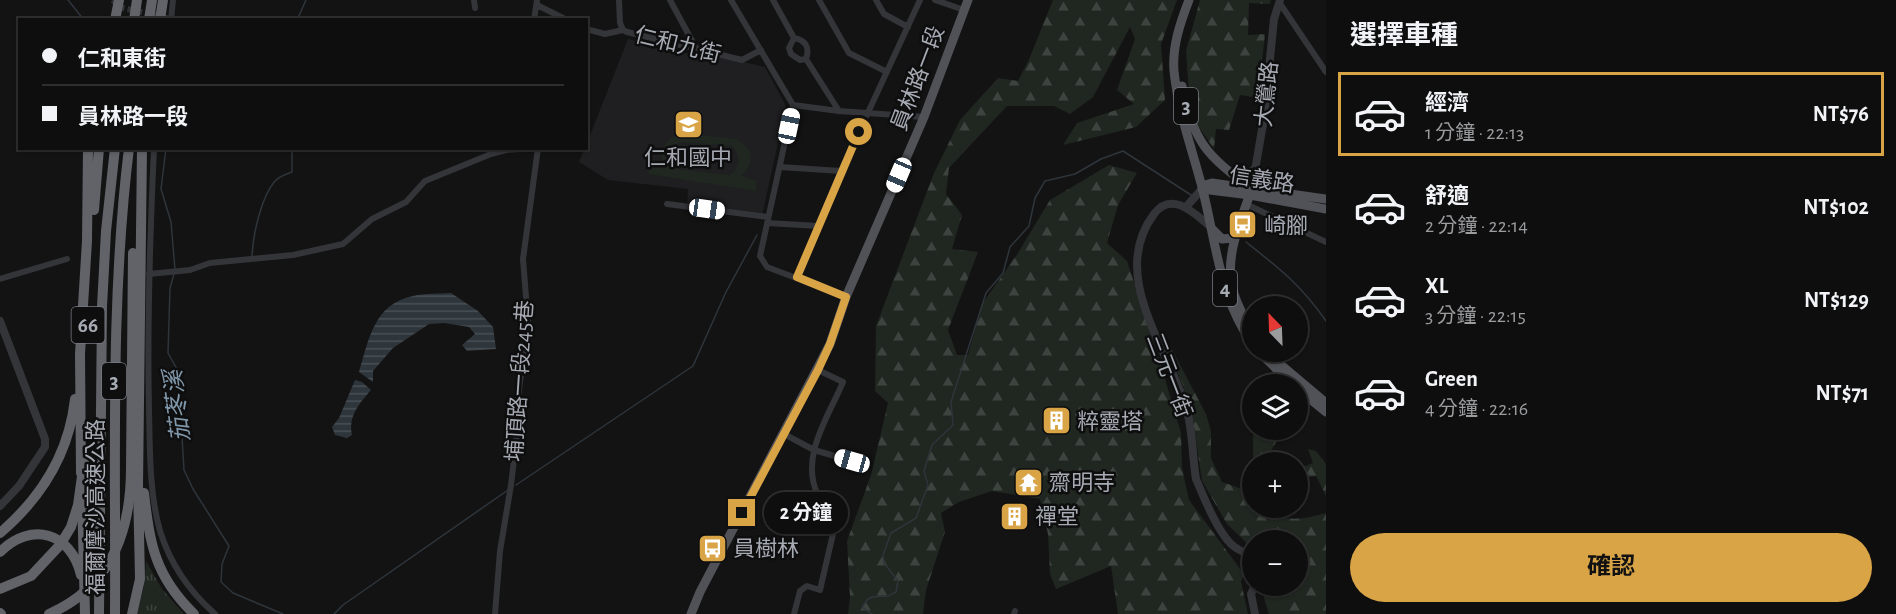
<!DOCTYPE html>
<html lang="zh-TW">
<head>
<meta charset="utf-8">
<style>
  :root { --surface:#0e0e0f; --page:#171718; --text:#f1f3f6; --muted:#9b9c9e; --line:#2e2e2f; --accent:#d9a446 }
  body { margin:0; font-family:"Alegreya Sans","Noto Sans TC",sans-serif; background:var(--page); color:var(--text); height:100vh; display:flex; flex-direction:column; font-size:22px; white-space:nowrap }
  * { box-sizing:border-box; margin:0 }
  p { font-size:20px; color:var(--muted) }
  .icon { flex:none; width:33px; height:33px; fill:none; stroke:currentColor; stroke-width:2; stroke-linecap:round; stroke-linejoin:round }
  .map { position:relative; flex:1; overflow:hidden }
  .details { display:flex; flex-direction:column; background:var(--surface); width:570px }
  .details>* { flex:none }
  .hud { position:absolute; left:18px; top:18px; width:570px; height:132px; border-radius:0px; box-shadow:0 2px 4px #0004,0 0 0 2px var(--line); display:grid; align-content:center; height:132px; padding:0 24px; background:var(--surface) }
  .needle { width:39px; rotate:337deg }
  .controls { position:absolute; left:1242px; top:296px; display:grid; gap:12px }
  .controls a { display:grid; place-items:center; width:66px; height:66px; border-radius:50%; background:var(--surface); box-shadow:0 2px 4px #0004,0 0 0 2px var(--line); font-size:30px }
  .end { position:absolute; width:27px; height:27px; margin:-14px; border:8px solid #d9a446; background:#111; box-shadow:0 0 0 3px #111 }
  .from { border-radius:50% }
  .bubble { position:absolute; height:42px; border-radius:21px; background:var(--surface); box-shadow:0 2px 4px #0004,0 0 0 2px var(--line); font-size:20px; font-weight:700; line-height:42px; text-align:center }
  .car { position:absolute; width:18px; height:36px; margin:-18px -9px; border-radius:8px; box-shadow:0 0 4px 2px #0007; background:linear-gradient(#fff 24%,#345 0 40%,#fff 0 76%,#345 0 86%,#fff 0) }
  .hud b { display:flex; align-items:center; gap:21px; height:57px; font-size:22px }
  .hud b+b { border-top:2px solid var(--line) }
  .hud i { width:15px; height:15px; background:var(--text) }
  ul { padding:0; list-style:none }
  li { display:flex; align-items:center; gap:18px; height:84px; margin:0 12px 9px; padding:0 12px; border:3px solid transparent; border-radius:0px }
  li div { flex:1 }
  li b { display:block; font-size:22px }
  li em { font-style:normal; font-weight:700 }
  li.current { border-color:var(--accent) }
  li>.icon { width:54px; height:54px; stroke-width:1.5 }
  h2 { padding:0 24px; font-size:27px; line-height:72px }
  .action { display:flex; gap:12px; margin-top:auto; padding:12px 24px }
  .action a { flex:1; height:69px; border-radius:36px; background:var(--accent); color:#111; font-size:24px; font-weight:700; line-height:69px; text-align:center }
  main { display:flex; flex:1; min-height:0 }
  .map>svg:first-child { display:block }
  .built { fill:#1f1f21 }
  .grass { fill:url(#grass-tufts) }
  .forest { fill:url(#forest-firs) }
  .pitch { fill:#202620; fill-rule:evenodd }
  .water { fill:url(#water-rules) }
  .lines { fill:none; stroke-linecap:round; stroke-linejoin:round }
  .stream { stroke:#2e353b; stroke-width:1.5 }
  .minor-tunnel { stroke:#303134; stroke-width:6; stroke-dasharray:6 3; stroke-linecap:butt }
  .minor { stroke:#343539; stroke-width:6 }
  .tertiary { stroke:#343539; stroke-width:8 }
  .primary { stroke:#515257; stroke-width:9 }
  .motorway { stroke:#616369; stroke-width:10 }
  .motorway-bridge { stroke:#616369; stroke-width:10 }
  .route { stroke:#d9a446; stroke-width:8 }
  .labels { text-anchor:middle; stroke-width:5; stroke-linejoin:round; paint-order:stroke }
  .shield { fill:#0e0e0f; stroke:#787b82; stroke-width:1.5 }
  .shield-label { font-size:21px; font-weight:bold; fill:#a6aab3 }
  .street-label { font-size:22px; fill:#a6aab3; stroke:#0e0e0f }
  .poi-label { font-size:22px; fill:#a6aab3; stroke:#0e0e0f; text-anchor:start }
  .water-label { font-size:24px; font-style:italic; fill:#8198aa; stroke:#0e0e0f }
</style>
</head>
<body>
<main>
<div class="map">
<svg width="1326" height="614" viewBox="0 0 1326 614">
  <defs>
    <pattern id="grass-tufts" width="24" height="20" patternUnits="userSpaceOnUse" patternTransform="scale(1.5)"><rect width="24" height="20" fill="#202620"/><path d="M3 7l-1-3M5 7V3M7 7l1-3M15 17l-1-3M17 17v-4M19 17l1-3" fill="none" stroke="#3d433e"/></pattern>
    <pattern id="forest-firs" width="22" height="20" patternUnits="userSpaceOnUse" patternTransform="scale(1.5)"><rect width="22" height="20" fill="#202620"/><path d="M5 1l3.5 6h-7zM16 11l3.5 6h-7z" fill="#3d433e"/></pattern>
    <pattern id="water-rules" width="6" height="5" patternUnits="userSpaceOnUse" patternTransform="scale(1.5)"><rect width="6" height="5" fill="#2e353b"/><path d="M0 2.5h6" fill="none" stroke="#495055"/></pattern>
  </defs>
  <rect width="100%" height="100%" fill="#131314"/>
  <path class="built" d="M628 39 700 56 703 53 765 67 786 106 762 216 687 205 688 189 608 180 579 162 584 149 586 148 587 143Z"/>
  <path class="grass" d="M146 561 162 589 184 614H136L144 587Z"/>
  <path class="forest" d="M1053 0H1177L1161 44 1165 100 1136 127 1063 145 1077 123 1134 104 1117 90 1135 39 1130 27 1093 97 1070 114 1054 106H1007L949 168 946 194 962 215 952 249 978 252 948 330 957 355H968L982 304 1016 256 1050 200 1109 165 1137 173 1118 205 1107 243 1127 261 1160 362 1181 433 1182 468 1189 500 1244 574 1241 582 1248 614H1118L1111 566 1056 589 1050 574 1048 534 1040 499 992 491 959 502 941 513 945 532 926 590 923 614H848L850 597 847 541 871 475 888 403 875 391 876 326 934 173 960 120 998 78 1018 81 1030 57Z
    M1200 0H1271L1270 4 1249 3 1248 35 1265 34 1258 98 1240 95 1229 130 1216 129 1214 149 1196 123 1189 94 1186 51Z
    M1167 340 1206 414 1211 431V458L1222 482 1248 491 1252 495V507H1264C1281 524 1305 519 1326 513V614H1269L1264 598 1269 585H1298V540H1252V548L1227 524 1202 481 1193 420 1183 385 1165 346Z
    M1253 429H1281L1282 432 1269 454 1277 462H1259L1253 458Z
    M1308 449 1316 451 1326 464V496L1316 476 1298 479V469L1313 463Z"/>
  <path class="pitch" d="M681 133 736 139C754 148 756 163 741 176L757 181 756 191 648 174 650 165 665 166C657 151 666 139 681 133ZM682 142 732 146C741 155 741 169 729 175L678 169C669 160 671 148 682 142Z"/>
  <path class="water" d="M451 293 478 311 493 327 496 349 467 351 462 345 475 334 469 327 444 323 429 324 393 348 373 371V382L359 372C369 339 374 304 413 296 425 293 439 294 451 293Z
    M355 380 362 382 371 390C359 404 348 416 352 435L347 438 335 435 332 427 339 418Z"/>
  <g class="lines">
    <path class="stream" d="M68 0 84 20
      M297 20 306 0
      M166 148 161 189 171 222 175 270
      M1246 242C1280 269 1301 285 1326 321
      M252 256C253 235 261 197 275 181 279 176 287 174 292 172V148
      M174 274 170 288 168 353 178 371 184 470 193 489 229 546 222 564 221 582 233 593 283 614
      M516 485 693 366 726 292 757 235
      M334 614 343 605 508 490
      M872 614 862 607 867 600 872 597 888 596 896 592 898 581 884 563 883 555 891 533 916 518 928 485 924 471 932 445 953 425 951 402 986 293 1003 273 1010 247 1029 226 1035 198 1045 181 1075 174 1101 159 1123 151 1191 195"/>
    <path class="minor-tunnel" d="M113 0 119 7 171 19"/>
    <path class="minor" d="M474 0 475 8
      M619 0 620 23 623 30 627 32 742 60 761 50
      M670 0 697 50
      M731 0 793 105 839 111 924 117
      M773 0 794 38C806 40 810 48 806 59L839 111
      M819 0 849 53 887 72
      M876 0 884 14 908 27
      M935 0 964 10
      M1279 2 1326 72
      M537 5 567 20
      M171 20 173 0
      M534 20 537 0
      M586 29 605 34 623 30
      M794 38 789 48 791 54 800 60 806 59
      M793 105 760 256 767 267 846 297
      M154 148C150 235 147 322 149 409 150 449 149 492 160 531 170 563 190 592 215 614
      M780 167 841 171
      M667 204 768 217
      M1248 205 1326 242
      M767 223 819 226
      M149 274 190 270 210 263 293 255 343 244 372 219 406 202 425 181 491 154 506 150 536 148
      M797 277 841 171 920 0
      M0 279 67 259
      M784 434 814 450 852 461
      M495 614 500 551 511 485 518 426V397L528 322 523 259 538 148
      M794 614 800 591 807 586 820 590 839 508 818 495C799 457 829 416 843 382L818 370
      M1014 614 1015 611"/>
    <path class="tertiary" d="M1234 176 1246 175 1256 168
      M1252 188 1264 118 1274 19 1280 0
      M1186 207 1202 189
      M1211 227C1195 214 1172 190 1154 214 1108 275 1168 348 1186 407 1193 430 1192 455 1196 479 1204 498 1217 530 1231 544 1237 550 1246 553 1252 556
      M0 321 45 439V447L19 486 0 506
      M1255 585 1251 594 1255 614"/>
    <path class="primary" d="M1189 0C1180 23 1172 47 1174 71 1178 111 1192 149 1202 187 1216 241 1219 297 1252 343
      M1182 86C1192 139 1208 159 1252 188
      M1252 188C1242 218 1225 254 1232 286 1235 303 1245 318 1252 333
      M1202 189 1205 185 1212 183 1326 199
      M1202 189 1250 195 1326 209
      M1212 229 1222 239 1234 238
      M1258 351 1292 384
      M1267 351 1275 360 1326 403
      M1298 389 1326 412
      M691 614 700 592 830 344 846 297 924 117 968 0"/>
    <path class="motorway" d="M115 20 119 0
      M134 20 137 0
      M149 20 152 0
      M160 20 163 0
      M94 210 99 148
      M131 468 133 253
      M81 473 80 354 87 241 88 148
      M144 493C150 545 155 576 194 614
      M82 494 85 614
      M0 533C41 498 69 453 75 399
      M0 552C31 521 71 532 81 575
      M0 613 1 614
      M99 614 102 307 106 231 115 148
      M115 614C116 458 110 303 129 148
      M132 614 140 579 138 486 142 148"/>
    <path class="motorway-bridge" d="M0 589 31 576 60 545 71 527 78 505 84 462
      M49 614C111 587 131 532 131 468"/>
  </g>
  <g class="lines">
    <path class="route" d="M742 513 818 370 830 344 846 297 797 277 859 132"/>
  </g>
  <defs>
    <symbol id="school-square" viewBox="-11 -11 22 22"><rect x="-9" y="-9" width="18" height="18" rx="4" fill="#d9a446" stroke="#0e0e0f"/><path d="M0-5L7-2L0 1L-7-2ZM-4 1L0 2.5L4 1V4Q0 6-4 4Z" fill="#fff"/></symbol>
    <symbol id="bus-square" viewBox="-11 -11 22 22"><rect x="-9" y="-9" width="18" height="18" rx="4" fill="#d9a446" stroke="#0e0e0f"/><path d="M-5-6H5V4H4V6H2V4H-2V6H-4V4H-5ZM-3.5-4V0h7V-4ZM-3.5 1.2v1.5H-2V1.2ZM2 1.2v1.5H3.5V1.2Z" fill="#fff"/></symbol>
    <symbol id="building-square" viewBox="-11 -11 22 22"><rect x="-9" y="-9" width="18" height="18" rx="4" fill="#d9a446" stroke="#0e0e0f"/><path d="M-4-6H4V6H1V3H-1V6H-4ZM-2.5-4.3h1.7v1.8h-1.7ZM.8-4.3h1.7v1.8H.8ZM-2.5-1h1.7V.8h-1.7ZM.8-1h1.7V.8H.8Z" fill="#fff"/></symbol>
    <symbol id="temple-square" viewBox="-11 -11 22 22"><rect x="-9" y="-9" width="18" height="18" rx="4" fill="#d9a446" stroke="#0e0e0f"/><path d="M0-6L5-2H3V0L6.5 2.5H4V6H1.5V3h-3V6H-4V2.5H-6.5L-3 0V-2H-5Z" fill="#fff"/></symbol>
  </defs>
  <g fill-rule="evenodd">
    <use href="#school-square" x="672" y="108" width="33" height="33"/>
    <use href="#bus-square" x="1226" y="208" width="33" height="33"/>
    <use href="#building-square" x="1040" y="404" width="33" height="33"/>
    <use href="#temple-square" x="1012" y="466" width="33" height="33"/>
    <use href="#building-square" x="998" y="500" width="33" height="33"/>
    <use href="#bus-square" x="696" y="532" width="33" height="33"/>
  </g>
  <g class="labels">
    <g class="shield">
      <rect x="1174" y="88" width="24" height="36" rx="4.5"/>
      <rect x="1213" y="270" width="24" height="36" rx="4.5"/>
      <rect x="71.5" y="307" width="33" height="36" rx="4.5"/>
      <rect x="102" y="363" width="24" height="36" rx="4.5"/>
    </g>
    <g class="shield-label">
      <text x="1186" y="113">3</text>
      <text x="1225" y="295">4</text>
      <text x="88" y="332">66</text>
      <text x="114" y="388">3</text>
    </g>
    <g class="street-label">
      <text transform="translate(678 44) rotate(14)" y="8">仁和九街</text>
      <text transform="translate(917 78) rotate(-69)" y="8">員林路一段</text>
      <text transform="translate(1266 94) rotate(-84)" y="8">大鶯路</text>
      <text transform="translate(1262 179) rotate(9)" y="8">信義路</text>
      <text transform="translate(1170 375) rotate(69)" y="8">三元一街</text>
      <text transform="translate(519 381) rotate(-86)" y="8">埔頂路一段245巷</text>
      <text transform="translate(95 507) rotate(-90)" y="8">福爾摩沙高速公路</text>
    </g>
    <g class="poi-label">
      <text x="688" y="165" text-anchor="middle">仁和國中</text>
      <text x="1264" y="233">崎腳</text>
      <text x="1077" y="429">粹靈塔</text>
      <text x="1049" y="490">齋明寺</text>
      <text x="1035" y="524">禪堂</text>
      <text x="733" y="556">員樹林</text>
    </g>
    <g class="water-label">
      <text transform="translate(177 406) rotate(-97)" y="8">茄苳溪</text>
    </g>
  </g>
</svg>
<div class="controls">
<a><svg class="needle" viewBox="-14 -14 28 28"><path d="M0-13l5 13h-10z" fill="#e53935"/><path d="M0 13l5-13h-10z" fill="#9b9c9e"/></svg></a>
<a><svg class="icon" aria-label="layers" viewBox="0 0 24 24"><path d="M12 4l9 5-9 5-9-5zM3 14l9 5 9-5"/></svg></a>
<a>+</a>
<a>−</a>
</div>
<i class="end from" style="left:859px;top:132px"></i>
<i class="end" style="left:742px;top:513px"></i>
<div class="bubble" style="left:764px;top:492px;width:84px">2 分鐘</div>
<i class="car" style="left:789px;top:126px;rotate:12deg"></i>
<i class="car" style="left:899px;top:175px;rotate:203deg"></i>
<i class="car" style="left:707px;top:209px;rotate:98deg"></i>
<i class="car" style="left:852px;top:461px;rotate:286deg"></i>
<div class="hud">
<b><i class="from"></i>仁和東街</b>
<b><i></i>員林路一段</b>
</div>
</div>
<section class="details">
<h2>選擇車種</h2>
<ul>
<li class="current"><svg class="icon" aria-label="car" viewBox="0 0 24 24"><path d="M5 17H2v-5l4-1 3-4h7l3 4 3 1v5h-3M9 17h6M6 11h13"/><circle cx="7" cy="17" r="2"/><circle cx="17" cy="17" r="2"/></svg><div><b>經濟</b><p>1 分鐘 · 22:13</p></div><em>NT$76</em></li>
<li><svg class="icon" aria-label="car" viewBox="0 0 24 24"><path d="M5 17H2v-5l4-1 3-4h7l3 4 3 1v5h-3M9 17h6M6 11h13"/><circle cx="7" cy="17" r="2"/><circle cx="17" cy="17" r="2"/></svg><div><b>舒適</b><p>2 分鐘 · 22:14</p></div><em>NT$102</em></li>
<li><svg class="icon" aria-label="car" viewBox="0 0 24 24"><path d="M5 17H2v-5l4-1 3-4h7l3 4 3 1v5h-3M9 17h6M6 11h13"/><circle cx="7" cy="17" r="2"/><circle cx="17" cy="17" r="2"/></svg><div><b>XL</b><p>3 分鐘 · 22:15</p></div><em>NT$129</em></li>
<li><svg class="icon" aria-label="car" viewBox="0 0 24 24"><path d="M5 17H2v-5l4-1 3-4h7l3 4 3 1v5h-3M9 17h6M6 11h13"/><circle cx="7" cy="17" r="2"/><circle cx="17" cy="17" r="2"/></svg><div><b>Green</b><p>4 分鐘 · 22:16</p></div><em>NT$71</em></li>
</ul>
<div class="action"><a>確認</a></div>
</section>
</main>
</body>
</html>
